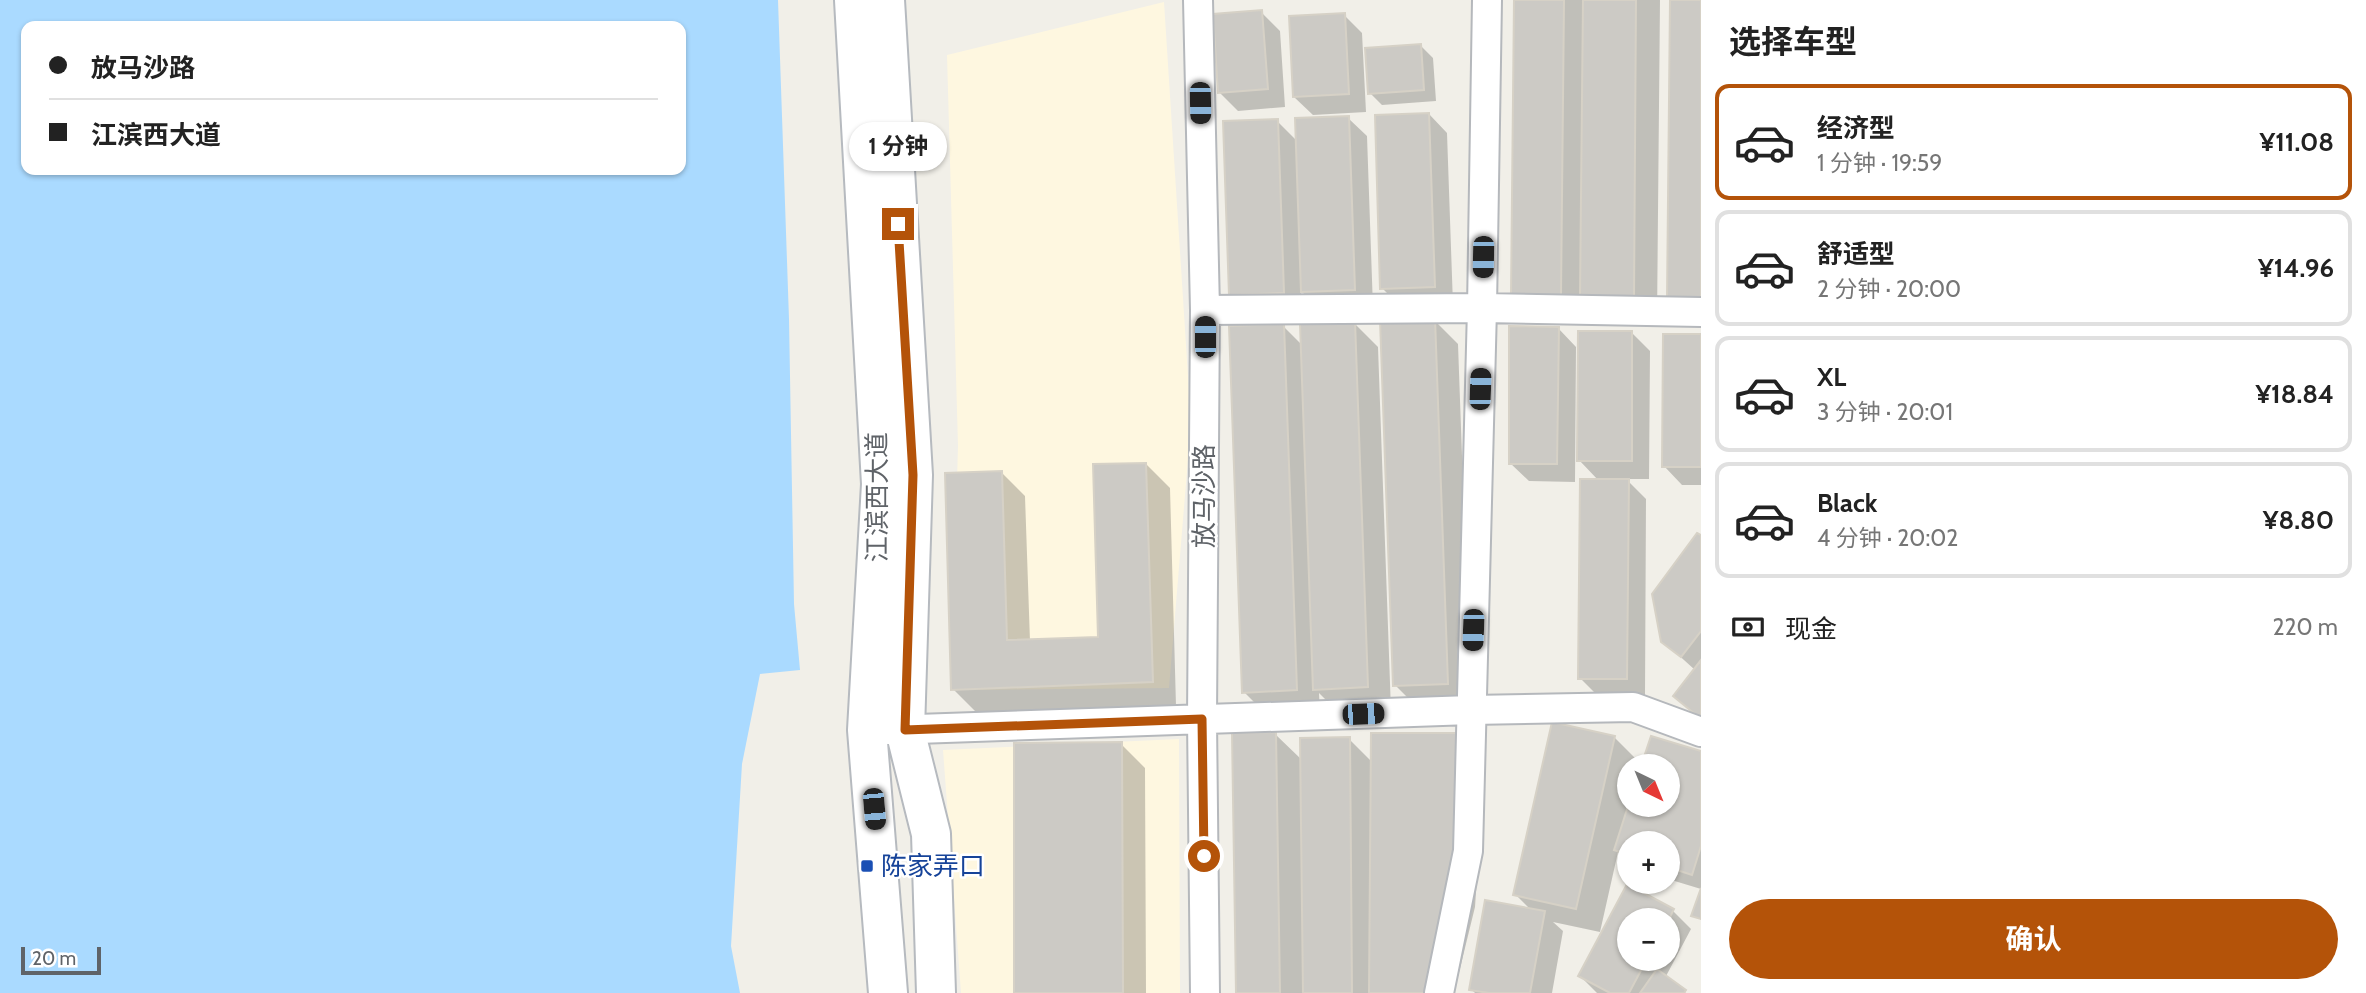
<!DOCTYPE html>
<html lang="zh">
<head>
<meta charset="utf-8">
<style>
  :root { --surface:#fff; --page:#f6f6f6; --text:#222; --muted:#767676; --line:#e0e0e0; --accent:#b45309 }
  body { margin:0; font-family:Cabin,"Noto Sans SC",sans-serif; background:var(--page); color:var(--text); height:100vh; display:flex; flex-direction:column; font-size:26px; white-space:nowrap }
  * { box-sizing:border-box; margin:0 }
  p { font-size:23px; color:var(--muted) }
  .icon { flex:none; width:38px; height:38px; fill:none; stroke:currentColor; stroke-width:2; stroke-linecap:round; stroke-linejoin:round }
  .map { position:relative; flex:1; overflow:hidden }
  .side { display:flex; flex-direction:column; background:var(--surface); width:665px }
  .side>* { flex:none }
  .top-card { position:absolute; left:21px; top:21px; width:665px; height:154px; border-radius:14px; box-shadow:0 2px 5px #0004; display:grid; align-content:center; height:154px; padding:0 28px; background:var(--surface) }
  .needle { width:46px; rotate:137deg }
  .buttons { position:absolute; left:1617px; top:754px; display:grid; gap:14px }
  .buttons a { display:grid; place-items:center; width:63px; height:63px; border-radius:50%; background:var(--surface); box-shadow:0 2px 5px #0004; font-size:35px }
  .scale { position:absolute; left:21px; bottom:18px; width:80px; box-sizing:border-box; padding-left:7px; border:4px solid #5f6368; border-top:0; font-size:19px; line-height:24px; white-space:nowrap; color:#5f6368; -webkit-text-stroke:5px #fff; paint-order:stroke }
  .end { position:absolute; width:32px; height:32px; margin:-16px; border:9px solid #b45309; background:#fff; box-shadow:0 0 0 4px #fff }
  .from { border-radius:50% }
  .bubble { position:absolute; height:49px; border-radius:24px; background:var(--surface); box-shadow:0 2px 5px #0004; font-size:23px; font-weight:700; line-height:49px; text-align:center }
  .car { position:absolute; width:21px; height:42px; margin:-21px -10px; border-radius:9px; box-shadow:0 0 5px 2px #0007; background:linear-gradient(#222 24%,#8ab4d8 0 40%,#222 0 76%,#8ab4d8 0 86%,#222 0) }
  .top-card b { display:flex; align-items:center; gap:24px; height:66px; font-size:26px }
  .top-card b+b { border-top:2px solid var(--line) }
  .top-card i { width:18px; height:18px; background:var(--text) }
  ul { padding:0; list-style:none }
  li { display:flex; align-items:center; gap:21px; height:116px; margin:0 14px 10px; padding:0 14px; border:4px solid var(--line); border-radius:14px }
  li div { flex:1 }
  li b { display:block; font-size:26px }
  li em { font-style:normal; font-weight:700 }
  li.current { border-color:var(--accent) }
  li>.icon { width:63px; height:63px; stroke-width:1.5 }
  h2 { padding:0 28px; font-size:32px; line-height:84px }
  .pay { display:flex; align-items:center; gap:18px; height:77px; padding:0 28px; font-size:26px }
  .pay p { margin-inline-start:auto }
  .button { display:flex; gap:14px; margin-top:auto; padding:14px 28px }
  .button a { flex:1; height:80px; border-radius:42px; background:var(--accent); color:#fff; font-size:28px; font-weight:700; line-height:80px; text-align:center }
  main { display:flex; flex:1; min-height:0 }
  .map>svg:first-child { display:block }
  .commercial { fill:#fef7e0 }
  .water { fill:#aadaff; fill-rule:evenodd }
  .shadow { fill:#0003; fill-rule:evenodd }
  .building { fill:#cccac5; stroke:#d6d1c6; stroke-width:2 }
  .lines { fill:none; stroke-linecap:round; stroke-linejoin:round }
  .street-casing { stroke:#b5b8bc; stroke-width:32 }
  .secondary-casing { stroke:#b6babf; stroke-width:42 }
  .street { stroke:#fff; stroke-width:28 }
  .secondary { stroke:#fff; stroke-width:38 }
  .route { stroke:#b45309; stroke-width:9 }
  .transit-dot { fill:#1a4fb4; stroke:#fff; stroke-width:2.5 }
  .labels { text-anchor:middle; stroke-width:5; stroke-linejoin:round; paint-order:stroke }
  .street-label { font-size:26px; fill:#5f6368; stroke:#fff }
  .transit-label { font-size:26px; fill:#164399; stroke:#fff; text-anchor:start }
</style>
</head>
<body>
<main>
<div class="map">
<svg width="1701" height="993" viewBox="0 0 1701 993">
  <rect width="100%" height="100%" fill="#f1efe8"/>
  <path class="commercial" d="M1164 2 1191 423 1169 688 951 690 958 446 947 55Z
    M1179 739 1180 993H961L943 750Z"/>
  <path class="water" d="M0 0H778L789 319 794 604 800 670 760 674 742 764 731 946 740 993H0ZM26 26H681V170H26Z"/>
  <path class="shadow" d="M1515 0H1660L1657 321 1537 318Z
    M1261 12 1280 31 1285 107 1238 111 1220 93Z
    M1344 15 1362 33 1366 112 1313 115 1294 97Z
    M1421 46 1433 58 1436 101 1382 105 1370 93Z
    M1429 114 1447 133 1453 305 1401 307 1382 288Z
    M1348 118 1367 136 1373 308 1321 310 1301 291 1302 311 1250 313 1231 295 1277 121 1297 141Z
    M1434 320 1458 344 1471 707 1419 709 1395 685Z
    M1354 323 1378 347 1391 711 1339 713 1319 693 1320 714 1268 716 1244 692 1283 326 1303 346Z
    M1558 328 1576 347 1575 482 1529 481 1510 463Z
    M1632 333 1650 351 1649 479H1626L1646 499 1645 696H1598L1580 678 1599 481 1579 460Z
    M1701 335V485H1682L1664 466Z
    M1146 464 1170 488 1176 706 977 713 953 689 1001 472 1025 496 1030 641 1099 638Z
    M1701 537V720L1675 696 1695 670 1663 641Z
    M1275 734 1302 760 1349 739 1372 762 1461 735 1485 759 1475 907 1454 993H1238Z
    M1615 738 1639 762 1637 766H1629V805H1668V766H1643L1652 738 1701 753V889L1668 879V844H1629V863L1618 852 1600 932 1553 922 1563 931 1552 993H1475L1471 989 1531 910 1515 894Z
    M1121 744 1145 768 1146 993H1016Z
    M1628 887 1673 911 1691 929 1665 978 1686 993H1597L1580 976ZM1629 920H1668V959H1629Z"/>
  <path class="building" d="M1514 0H1564L1561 295H1511Z
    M1583 0H1636L1634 297H1580Z
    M1670 0H1701V300H1667Z
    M1262 10 1268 89 1218 93 1213 14Z
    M1345 13 1349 94 1293 97 1289 16Z
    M1421 44 1424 90 1368 94 1365 48Z
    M1429 113 1435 287 1380 289 1375 115Z
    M1349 116 1355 290 1301 292 1295 118Z
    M1278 119 1284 293 1229 295 1223 121Z
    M1435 318 1448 684 1393 686 1380 320Z
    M1355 321 1368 687 1313 690 1300 324Z
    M1284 324 1297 690 1242 693 1229 326Z
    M1509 326 1559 327 1557 464H1509Z
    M1578 331H1632V461H1577Z
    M1663 334H1701V467H1662Z
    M1146 463 1153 682 951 690 945 473 1002 471 1007 640 1098 637 1093 464Z
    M1580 479H1629L1627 679H1578Z
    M1697 533 1701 535V631L1681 657 1661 642 1652 594Z
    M1701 660V719L1673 696Z
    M1552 722 1615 736 1576 909 1513 895Z
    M1276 732 1280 993H1236L1232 733Z
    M1371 733H1462L1452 882 1425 993H1369Z
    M1651 736 1701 751V846L1692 875 1668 867V844H1629V855L1614 850 1629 803V805H1668V766H1641Z
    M1350 737 1352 993H1303L1300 738Z
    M1122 742 1123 993H1014V743Z
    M1627 884 1674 909 1668 921 1629 920V959H1647L1629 993H1610L1578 976Z
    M1701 888V919L1691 916Z
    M1485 900 1545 911 1530 993H1489L1469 990Z
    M1657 969 1686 990 1684 993H1640Z"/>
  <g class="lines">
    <defs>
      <path id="street" d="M1198 0 1205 310 1202 719 1205 993
        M1205 310 1482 308 1701 312
        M888 730 1471 710 1633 707 1701 732
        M1439 993 1468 851 1482 308 1487 0"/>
      <path id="secondary" d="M854 0 881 484 867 730 888 993
        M885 0 913 475 905 730 931 834 936 993"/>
    </defs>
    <use href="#street" class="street-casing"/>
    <use href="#secondary" class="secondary-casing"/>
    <use href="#street" class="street"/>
    <use href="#secondary" class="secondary"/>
  </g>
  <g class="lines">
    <path class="route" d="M898 224 913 475 905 730 1202 719 1204 856"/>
  </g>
  <rect class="transit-dot" x="860" y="859" width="14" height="14" rx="3.5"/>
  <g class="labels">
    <g class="street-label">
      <text transform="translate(1204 496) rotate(-90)" y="9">放马沙路</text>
      <text transform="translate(877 497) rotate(-90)" y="9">江滨西大道</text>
    </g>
    <g class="transit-label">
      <text x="881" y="875">陈家弄口</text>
    </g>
  </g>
</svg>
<div class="buttons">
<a><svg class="needle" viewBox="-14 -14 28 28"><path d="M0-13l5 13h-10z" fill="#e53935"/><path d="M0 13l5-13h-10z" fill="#767676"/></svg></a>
<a>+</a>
<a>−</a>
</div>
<div class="scale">20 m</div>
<i class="end from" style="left:1204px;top:856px"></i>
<i class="end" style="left:898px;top:224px"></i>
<div class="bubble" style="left:849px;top:122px;width:98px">1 分钟</div>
<i class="car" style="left:1200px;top:103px;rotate:179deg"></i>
<i class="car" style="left:1483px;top:257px;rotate:181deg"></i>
<i class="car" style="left:1205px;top:337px;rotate:0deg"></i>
<i class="car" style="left:1480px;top:389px;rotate:2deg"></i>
<i class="car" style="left:1473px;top:630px;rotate:182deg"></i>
<i class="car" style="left:1363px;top:714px;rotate:88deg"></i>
<i class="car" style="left:874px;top:809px;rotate:175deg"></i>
<div class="top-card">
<b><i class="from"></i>放马沙路</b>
<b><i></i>江滨西大道</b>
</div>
</div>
<section class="side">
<h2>选择车型</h2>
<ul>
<li class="current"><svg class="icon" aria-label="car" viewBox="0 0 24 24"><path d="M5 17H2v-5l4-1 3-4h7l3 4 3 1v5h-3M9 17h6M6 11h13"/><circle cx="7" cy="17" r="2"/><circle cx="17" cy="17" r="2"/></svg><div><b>经济型</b><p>1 分钟 · 19:59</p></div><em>¥11.08</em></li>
<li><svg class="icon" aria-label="car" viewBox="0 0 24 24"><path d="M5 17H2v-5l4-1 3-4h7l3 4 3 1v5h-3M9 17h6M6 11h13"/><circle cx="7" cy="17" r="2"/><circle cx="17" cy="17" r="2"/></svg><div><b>舒适型</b><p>2 分钟 · 20:00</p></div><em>¥14.96</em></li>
<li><svg class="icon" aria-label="car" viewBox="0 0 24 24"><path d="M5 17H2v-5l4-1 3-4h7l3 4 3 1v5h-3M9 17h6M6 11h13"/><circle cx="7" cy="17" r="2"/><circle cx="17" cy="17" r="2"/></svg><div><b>XL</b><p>3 分钟 · 20:01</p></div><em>¥18.84</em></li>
<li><svg class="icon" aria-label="car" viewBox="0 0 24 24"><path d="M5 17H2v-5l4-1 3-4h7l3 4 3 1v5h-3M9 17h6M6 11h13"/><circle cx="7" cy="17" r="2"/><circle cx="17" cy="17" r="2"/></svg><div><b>Black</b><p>4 分钟 · 20:02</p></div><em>¥8.80</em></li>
</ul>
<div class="pay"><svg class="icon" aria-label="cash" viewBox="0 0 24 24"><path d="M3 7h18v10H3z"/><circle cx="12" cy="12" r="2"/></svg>现金<p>220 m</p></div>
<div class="button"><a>确认</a></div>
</section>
</main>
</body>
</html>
